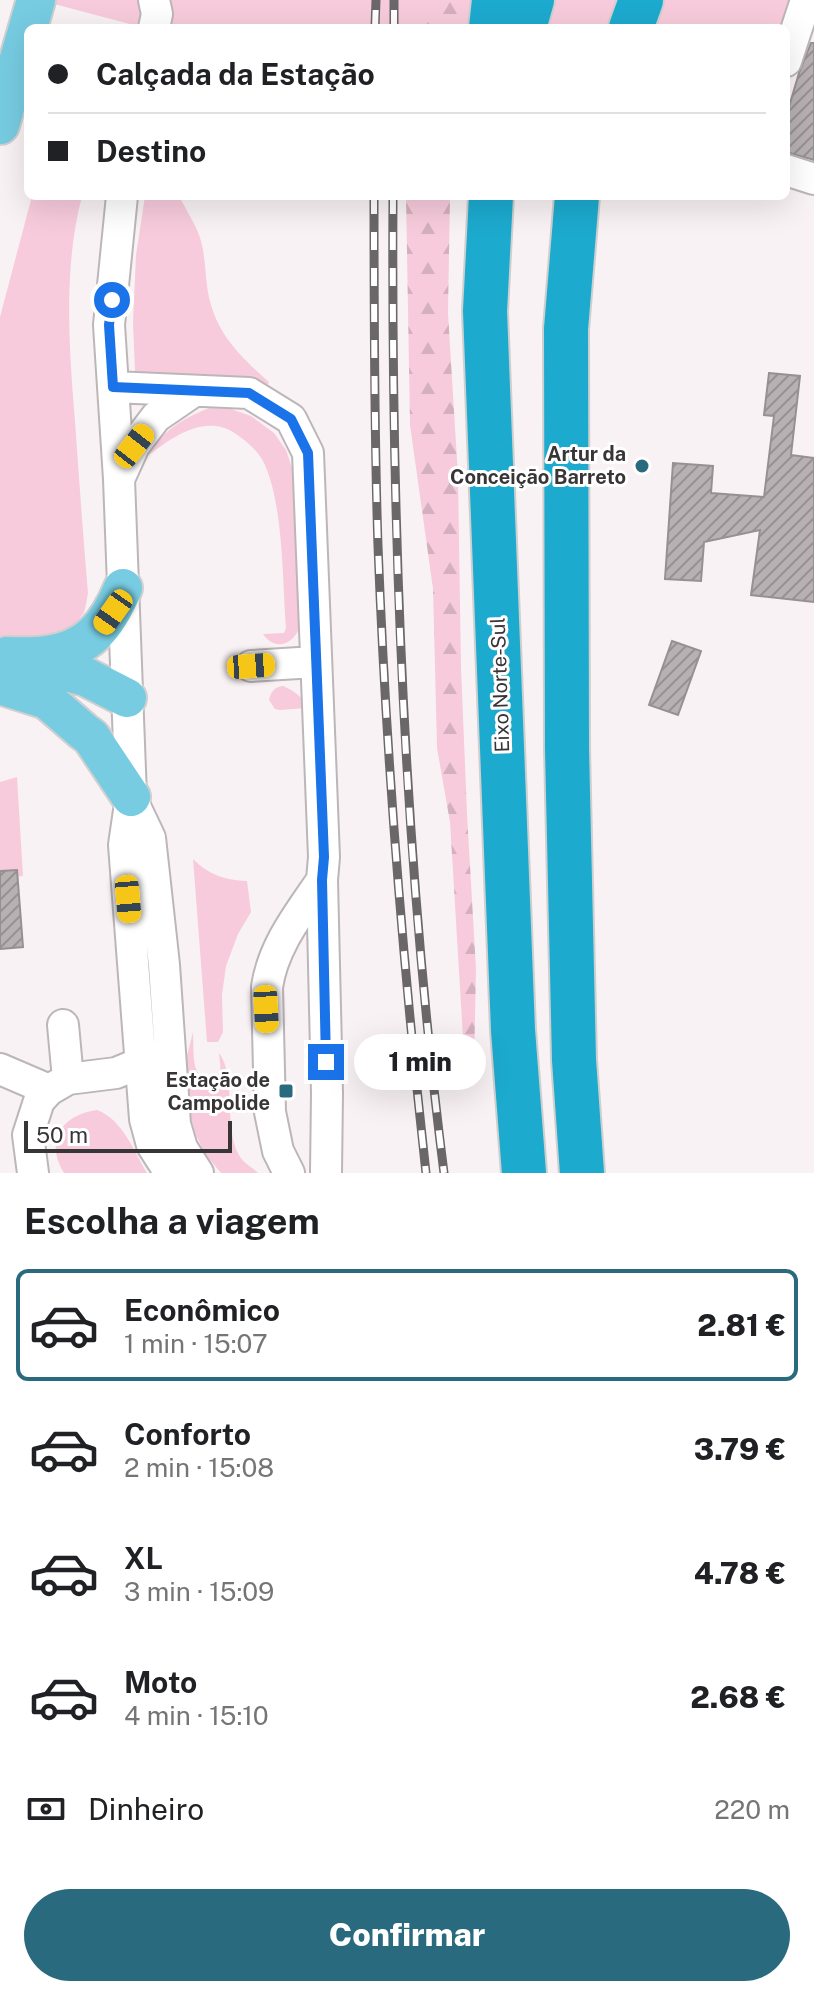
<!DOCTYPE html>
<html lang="pt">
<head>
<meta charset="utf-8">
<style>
  :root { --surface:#fff; --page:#f2f2f2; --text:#202124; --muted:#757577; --line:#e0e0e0; --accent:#2a6a7f }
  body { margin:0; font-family:"Public Sans",sans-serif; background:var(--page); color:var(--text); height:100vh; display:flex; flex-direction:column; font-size:30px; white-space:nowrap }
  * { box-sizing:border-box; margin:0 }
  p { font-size:26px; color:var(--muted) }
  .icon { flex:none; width:44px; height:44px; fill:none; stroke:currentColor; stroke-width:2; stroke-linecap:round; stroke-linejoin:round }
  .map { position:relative; height:1173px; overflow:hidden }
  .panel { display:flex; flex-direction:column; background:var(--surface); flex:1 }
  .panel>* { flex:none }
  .banner { position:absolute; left:24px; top:24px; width:766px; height:176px; border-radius:12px; box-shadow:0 8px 32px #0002; display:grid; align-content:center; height:176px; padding:0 24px; background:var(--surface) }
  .scale { position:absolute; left:24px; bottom:20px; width:208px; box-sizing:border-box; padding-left:8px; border:4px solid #383536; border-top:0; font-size:22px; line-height:28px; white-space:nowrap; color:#383536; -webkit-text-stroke:6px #fff; paint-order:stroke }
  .end { position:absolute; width:36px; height:36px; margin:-18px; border:10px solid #1a73e8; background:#fff; box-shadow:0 0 0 4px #fff }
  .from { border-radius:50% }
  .bubble { position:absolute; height:56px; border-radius:28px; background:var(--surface); box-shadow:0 8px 32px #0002; font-size:26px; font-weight:800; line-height:56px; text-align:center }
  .car { position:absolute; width:24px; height:48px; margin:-24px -12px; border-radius:10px; box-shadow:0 0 6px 2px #0007; background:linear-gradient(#f5c518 24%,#345 0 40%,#f5c518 0 76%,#345 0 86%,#f5c518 0) }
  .banner b { display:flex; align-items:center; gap:28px; height:76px; font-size:30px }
  .banner b+b { border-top:2px solid var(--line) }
  .banner i { width:20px; height:20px; background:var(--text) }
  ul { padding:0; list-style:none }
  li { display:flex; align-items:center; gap:24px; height:112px; margin:0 16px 12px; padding:0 8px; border:4px solid transparent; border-radius:12px }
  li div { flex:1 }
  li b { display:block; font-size:30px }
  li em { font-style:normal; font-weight:800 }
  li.current { border-color:var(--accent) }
  li>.icon { width:72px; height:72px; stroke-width:1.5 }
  h2 { padding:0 24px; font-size:36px; line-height:96px }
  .pay { display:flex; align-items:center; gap:20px; height:88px; padding:0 24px; font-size:30px }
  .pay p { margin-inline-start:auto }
  .button { display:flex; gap:16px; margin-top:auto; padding:16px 24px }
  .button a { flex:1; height:92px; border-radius:48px; background:var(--accent); color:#fff; font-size:32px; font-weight:800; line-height:92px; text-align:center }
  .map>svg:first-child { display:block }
  .green { fill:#f7cbdb }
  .forest { fill:url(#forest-firs) }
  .building { fill:url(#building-hatch); stroke:#979092; stroke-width:2 }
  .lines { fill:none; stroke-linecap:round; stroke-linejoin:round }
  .minor-casing { stroke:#bdb6b8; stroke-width:34 }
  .major-casing { stroke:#cfcfcf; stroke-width:42 }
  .highway-casing { stroke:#cfcfcf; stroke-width:48 }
  .minor { stroke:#fff; stroke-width:30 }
  .major { stroke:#77cce2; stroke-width:38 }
  .highway { stroke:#1caacf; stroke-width:44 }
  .rail-casing { stroke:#6b6768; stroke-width:9 }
  .rail { stroke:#fff; stroke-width:6; stroke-dasharray:18; stroke-linecap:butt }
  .route { stroke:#1a73e8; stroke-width:10 }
  .poi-dot { fill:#2a6a7f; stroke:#fff; stroke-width:3 }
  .labels { text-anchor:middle; stroke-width:6; stroke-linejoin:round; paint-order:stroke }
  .poi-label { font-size:20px; font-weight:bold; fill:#383536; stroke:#fff; text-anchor:end }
  .street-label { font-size:20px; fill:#383536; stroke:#fff }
</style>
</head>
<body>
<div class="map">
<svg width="814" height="1173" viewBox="0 0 814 1173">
  <defs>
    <pattern id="forest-firs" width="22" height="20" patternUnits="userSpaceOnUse" patternTransform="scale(2)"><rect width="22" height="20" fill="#f7cbdb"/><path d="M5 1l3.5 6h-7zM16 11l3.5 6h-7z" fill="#d4afbd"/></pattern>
    <pattern id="building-hatch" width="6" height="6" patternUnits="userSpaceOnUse" patternTransform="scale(2)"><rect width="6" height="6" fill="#b8b1b4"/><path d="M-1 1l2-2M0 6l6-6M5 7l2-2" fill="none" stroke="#979193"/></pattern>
  </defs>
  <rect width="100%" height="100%" fill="#f9f2f4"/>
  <path class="green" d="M39 0H809L786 88V28H145Z
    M32 196H82C63 269 69 347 75 421 79 478 83 535 88 593 87 598 86 607 84 612 68 642 28 635 0 636V317Z
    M145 196H179C186 210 197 226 201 241 206 259 205 279 209 297 217 335 242 358 269 382L267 386 249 379 135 372 133 322 136 255Z
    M209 408 231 409 251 416 274 433 286 450 292 468 296 513 301 620C299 642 276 654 263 634L284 633 286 628C282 579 284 510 265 465 259 451 247 442 236 434 206 413 172 437 148 456 161 431 184 418 209 408Z
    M283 686C294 691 303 696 306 708L280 710 275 709 269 700C271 691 275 687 283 686Z
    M17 777 23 876 0 878V782Z
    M193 859C209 875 225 880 247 881L251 912 238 934 226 966 222 995 223 1032 218 1042H207Z
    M193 1032C194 1044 192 1061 197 1071 201 1080 213 1082 219 1073 222 1068 219 1059 219 1053 237 1076 223 1128 239 1155 243 1163 252 1167 258 1173H221L205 1154 196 1135 190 1115 186 1060Z
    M97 1110C123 1120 133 1150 147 1173H64C44 1140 62 1115 97 1110Z"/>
  <path class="forest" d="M421 0H476L471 28H421Z
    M406 196H450L448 313 458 476 461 667 467 814 476 969 474 1065 464 1054 450 822 437 748 433 589 410 425Z"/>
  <path class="building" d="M811 43H814V160L786 152V117L799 73Z
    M769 373 800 376 791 455 814 458V602L751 595 760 530 704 542 701 581 665 579 673 463 713 466 711 493 764 497 774 416 764 415Z
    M672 641 701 651 678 715 649 705Z
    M17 870 23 947 0 949V871Z"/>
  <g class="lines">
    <defs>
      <path id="minor" d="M154 28 157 14 154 0
        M786 61 806 0
        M786 170 814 179
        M122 196 109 325 119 479 131 797 124 845 145 1119 152 1145 170 1173
        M113 387 249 393 291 419 308 453 324 857 322 880 327 1093 326 1173
        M120 477 134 446 156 417 194 391
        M251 666 315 662
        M131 798 150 838 164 965 175 1124 182 1148 198 1173
        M63 1025 68 1079
        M0 1069 49 1090
        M33 1173 28 1135 39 1101 49 1090 68 1079 116 1073 157 1056
        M289 1173 278 1151 270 1112 267 987C273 946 299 914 322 880"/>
      <path id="major" d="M0 125 36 0
        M7 656C20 656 33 657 46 655 89 650 108 624 123 588
        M25 661 86 677 127 698
        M0 685 47 700 84 732 91 737 131 797"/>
      <path id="highway" d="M491 28 494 0
        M524 28 532 0
        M631 28 641 0
        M491 196 485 311 513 1030 524 1173
        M577 196 566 329 567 749 574 1060 582 1173"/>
    </defs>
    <use href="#minor" class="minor-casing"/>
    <use href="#major" class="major-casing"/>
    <use href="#highway" class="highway-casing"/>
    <use href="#minor" class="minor"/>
    <use href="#major" class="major"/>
    <use href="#highway" class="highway"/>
    <defs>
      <path id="rail" d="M375 28 376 0
        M394 28V0
        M374 196C374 313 374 430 378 546 386 756 403 965 426 1173
        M393 196C391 522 403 850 444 1173"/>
    </defs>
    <use href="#rail" class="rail-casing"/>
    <use href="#rail" class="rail"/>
  </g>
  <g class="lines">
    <path class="route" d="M112 300 109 325 113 387 249 393 291 419 308 453 324 857 322 880 326 1062"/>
  </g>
  <g class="poi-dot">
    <circle cx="642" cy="466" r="8"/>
    <rect x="278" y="1083" width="16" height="16" rx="4"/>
  </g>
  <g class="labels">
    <g class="poi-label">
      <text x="626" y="461">Artur da<tspan x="626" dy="23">Conceição Barreto</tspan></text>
      <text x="270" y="1087">Estação de<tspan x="270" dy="23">Campolide</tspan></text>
    </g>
    <g class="street-label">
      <text transform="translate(500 685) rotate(-92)" y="7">Eixo Norte-Sul</text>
    </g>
  </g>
</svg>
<div class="scale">50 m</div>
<i class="end from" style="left:112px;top:300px"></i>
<i class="end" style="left:326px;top:1062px"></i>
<div class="bubble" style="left:354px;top:1034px;width:132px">1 min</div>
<i class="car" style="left:134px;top:446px;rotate:38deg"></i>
<i class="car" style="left:113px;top:612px;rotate:215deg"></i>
<i class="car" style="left:251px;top:666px;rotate:86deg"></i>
<i class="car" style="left:128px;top:899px;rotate:175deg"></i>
<i class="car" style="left:266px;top:1009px;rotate:177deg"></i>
<div class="banner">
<b><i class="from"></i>Calçada da Estação</b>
<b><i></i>Destino</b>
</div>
</div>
<section class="panel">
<h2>Escolha a viagem</h2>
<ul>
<li class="current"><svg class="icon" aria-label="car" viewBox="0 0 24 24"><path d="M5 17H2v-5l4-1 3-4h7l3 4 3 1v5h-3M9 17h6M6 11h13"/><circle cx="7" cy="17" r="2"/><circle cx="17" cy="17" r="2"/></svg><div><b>Econômico</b><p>1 min · 15:07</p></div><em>2.81 €</em></li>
<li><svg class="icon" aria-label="car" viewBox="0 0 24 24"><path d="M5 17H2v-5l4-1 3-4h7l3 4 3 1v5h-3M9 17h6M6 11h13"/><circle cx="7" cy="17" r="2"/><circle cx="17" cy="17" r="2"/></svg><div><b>Conforto</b><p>2 min · 15:08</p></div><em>3.79 €</em></li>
<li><svg class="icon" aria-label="car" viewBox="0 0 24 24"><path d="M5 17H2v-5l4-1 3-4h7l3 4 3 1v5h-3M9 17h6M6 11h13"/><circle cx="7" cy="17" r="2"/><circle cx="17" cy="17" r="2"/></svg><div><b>XL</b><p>3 min · 15:09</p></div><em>4.78 €</em></li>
<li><svg class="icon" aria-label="car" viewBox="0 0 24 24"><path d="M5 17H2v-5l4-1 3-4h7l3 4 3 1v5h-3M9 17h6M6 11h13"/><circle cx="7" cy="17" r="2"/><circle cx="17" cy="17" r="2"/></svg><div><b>Moto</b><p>4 min · 15:10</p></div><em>2.68 €</em></li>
</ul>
<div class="pay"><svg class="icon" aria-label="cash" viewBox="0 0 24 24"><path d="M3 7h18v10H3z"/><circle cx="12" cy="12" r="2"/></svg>Dinheiro<p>220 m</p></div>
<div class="button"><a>Confirmar</a></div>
</section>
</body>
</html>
